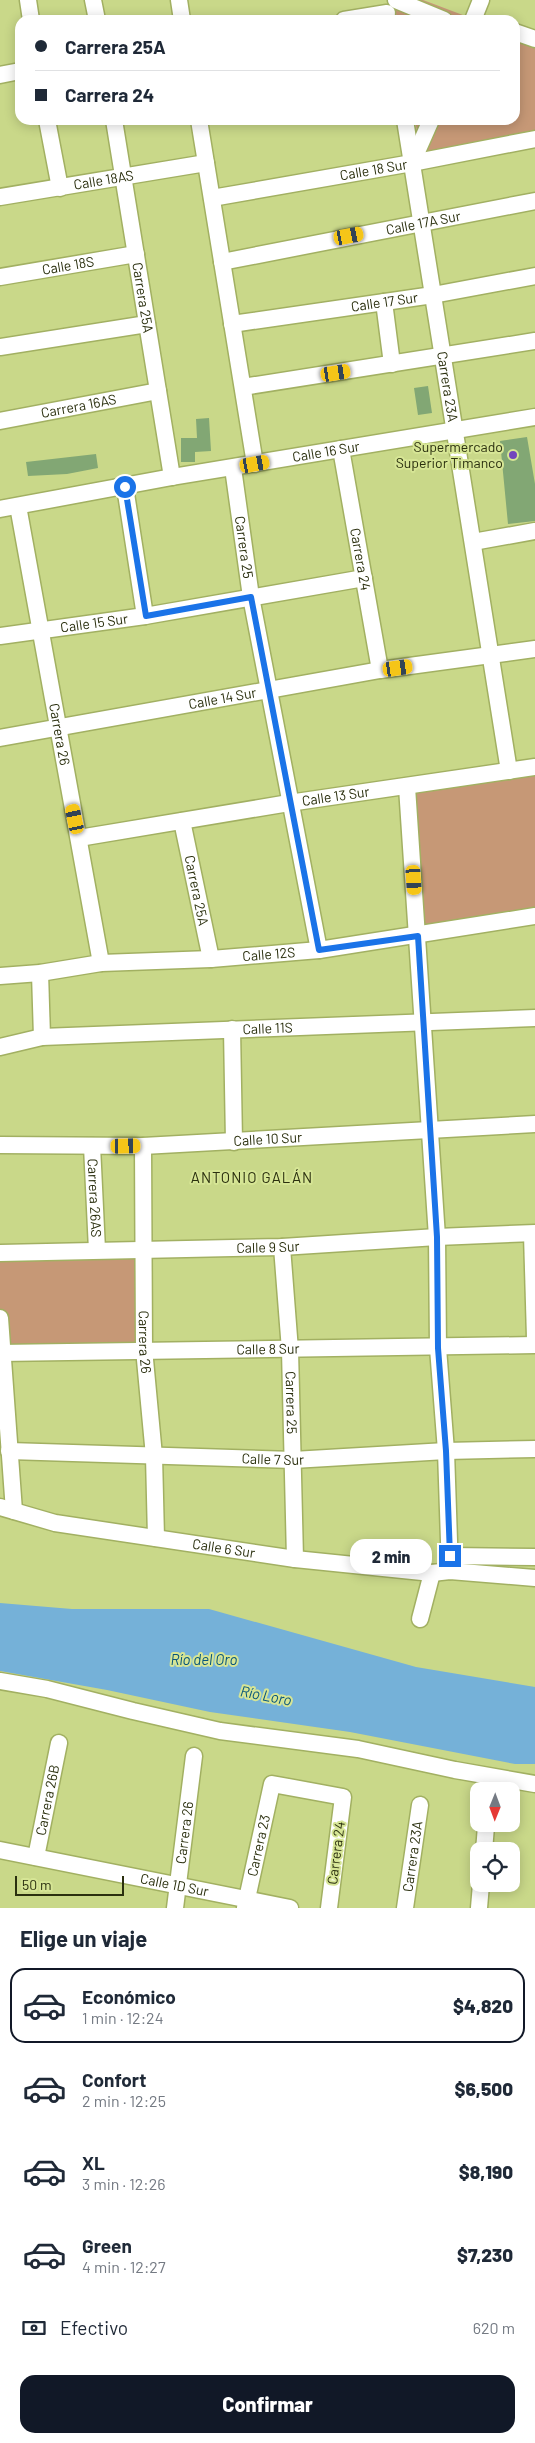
<!DOCTYPE html>
<html lang="es">
<head>
<meta charset="utf-8">
<style>
  :root { --surface:#fff; --page:#f6f6f7; --text:#1f2937; --muted:#747a83; --line:#e0e1e3; --accent:#111827 }
  body { margin:0; font-family:Barlow,sans-serif; background:var(--page); color:var(--text); height:100vh; display:flex; flex-direction:column; font-size:19px; white-space:nowrap }
  * { box-sizing:border-box; margin:0 }
  p { font-size:16px; color:var(--muted) }
  .icon { flex:none; width:28px; height:28px; fill:none; stroke:currentColor; stroke-width:2; stroke-linecap:round; stroke-linejoin:round }
  .map { position:relative; height:1908px; overflow:hidden }
  .details { display:flex; flex-direction:column; background:var(--surface); flex:1 }
  .details>* { flex:none }
  .banner { position:absolute; left:15px; top:15px; width:505px; height:110px; border-radius:15px; box-shadow:0 2px 12px #0003; display:grid; align-content:center; height:110px; padding:0 20px; background:var(--surface) }
  .needle { width:32px; rotate:181deg }
  .controls { position:absolute; left:470px; top:1782px; display:grid; gap:10px }
  .controls a { display:grid; place-items:center; width:50px; height:50px; border-radius:10px; background:var(--surface); box-shadow:0 2px 12px #0003; font-size:25px }
  .scale { position:absolute; left:15px; bottom:12px; width:109px; box-sizing:border-box; padding-left:5px; border:2px solid #2b300f; border-top:0; font-size:14px; line-height:18px; white-space:nowrap; color:#2b300f; -webkit-text-stroke:4px #d6e595; paint-order:stroke }
  .end { position:absolute; width:22px; height:22px; margin:-11px; border:6px solid #1a73e8; background:#fff; box-shadow:0 0 0 2px #fff }
  .from { border-radius:50% }
  .bubble { position:absolute; height:35px; border-radius:15px; background:var(--surface); box-shadow:0 2px 12px #0003; font-size:16px; font-weight:800; line-height:35px; text-align:center }
  .car { position:absolute; width:15px; height:30px; margin:-15px -8px; border-radius:6px; box-shadow:0 0 4px 1px #0007; background:linear-gradient(#f5c518 24%,#345 0 40%,#f5c518 0 76%,#345 0 86%,#f5c518 0) }
  .banner b { display:flex; align-items:center; gap:18px; height:48px; font-size:19px }
  .banner b+b { border-top:1px solid var(--line) }
  .banner i { width:12px; height:12px; background:var(--text) }
  ul { padding:0; list-style:none }
  li { display:flex; align-items:center; gap:15px; height:75px; margin:0 10px 8px; padding:0 10px; border:2px solid transparent; border-radius:15px }
  li div { flex:1 }
  li b { display:block; font-size:19px }
  li em { font-style:normal; font-weight:800 }
  li.active { border-color:var(--accent) }
  li>.icon { width:45px; height:45px; stroke-width:1.5 }
  h2 { padding:0 20px; font-size:22px; line-height:60px }
  .pay { display:flex; align-items:center; gap:12px; height:55px; padding:0 20px; font-size:19px }
  .pay p { margin-inline-start:auto }
  .primary-button { display:flex; gap:10px; margin-top:auto; padding:10px 20px }
  .primary-button a { flex:1; height:58px; border-radius:15px; background:var(--accent); color:#fff; font-size:20px; font-weight:800; line-height:58px; text-align:center }
  .map>svg:first-child { display:block }
  .green { fill:#c69876 }
  .water { fill:#75b1d8 }
  .building { fill:#82a774 }
  .lines { fill:none; stroke-linecap:round; stroke-linejoin:round }
  .street-casing { stroke:#a2b062; stroke-width:19 }
  .street { stroke:#fff; stroke-width:16 }
  .route { stroke:#1a73e8; stroke-width:6 }
  .poi-dot { fill:#7345bd; stroke:#d6e595; stroke-width:2 }
  .labels { text-anchor:middle; stroke-width:4; stroke-linejoin:round; paint-order:stroke }
  .street-label { font-size:14px; fill:#2b300f; stroke:#d6e595 }
  .poi-label { font-size:14px; fill:#2b300f; stroke:#d6e595; text-anchor:end }
  .neighbourhood-label { font-size:15px; letter-spacing:1px; fill:#2b300f; stroke:#d6e595 }
  .water-label { font-size:15px; font-style:italic; fill:#07557b; stroke:#d6e595 }
</style>
</head>
<body>
<div class="map">
<svg width="535" height="1908" viewBox="0 0 535 1908">
  <rect width="100%" height="100%" fill="#c9d889"/>
  <path class="green" d="M394 0H423L476 20H397Z
    M515 35 535 42V136L422 159 415 120H515Z
    M535 772V910L425 929 415 791Z
    M143 1249 144 1349 3 1353 0 1318V1253Z"/>
  <path class="water" d="M0 1603 72 1609H209L416 1667 535 1687V1764H515L350 1732 210 1712 107 1690 0 1671Z"/>
  <path class="building" d="M428 386 432 413 418 415 414 388Z
    M209 418 211 451 195 452V462H181V438H197L196 419Z
    M527 437 535 484V521L508 524 500 441Z
    M96 454 98 468 67 474 28 476 26 462Z"/>
  <g class="lines">
    <defs>
      <g id="street">
        <path d="M28 0 31 20"/>
        <path d="M93 0 97 20"/>
        <path d="M179 0 182 20"/>
        <path d="M396 0 444 20"/>
        <path d="M344 20 387 13"/>
        <path d="M473 20 481 0"/>
        <path d="M515 32 535 39"/>
        <path d="M0 75 20 71"/>
        <path d="M47 120 60 188"/>
        <path id="s1" d="M114 120 172 477"/>
        <path d="M199 120 255 464"/>
        <path id="s2" d="M405 120 509 771"/>
        <path d="M412 163 431 120"/>
        <path id="s3" d="M0 197 206 163"/>
        <path id="s4" d="M212 198 412 163 535 139"/>
        <path id="s5" d="M222 262 535 201"/>
        <path id="s6" d="M0 277 136 254"/>
        <path d="M384 302 392 364"/>
        <path id="s7" d="M232 324 433 295 535 276"/>
        <path d="M0 347 147 324"/>
        <path d="M243 387 535 341"/>
        <path id="s8" d="M0 421 158 391"/>
        <path id="s9" d="M341 449 380 670"/>
        <path id="s10" d="M233 468 251 597 319 950"/>
        <path d="M125 487 145 616"/>
        <path id="s11" d="M18 506 101 963"/>
        <path id="s12" d="M0 509 172 477 535 417"/>
        <path d="M473 542 535 531"/>
        <path id="s13" d="M0 636 145 616 364 578"/>
        <path id="s14" d="M0 738 380 670 535 649"/>
        <path d="M407 787 437 1237 438 1348 446 1451 450 1571"/>
        <path id="s15" d="M182 821 211 959"/>
        <path id="s16" d="M79 838 289 803 535 767"/>
        <path d="M40 973 42 1037"/>
        <path id="s17" d="M0 976 40 973 101 963 211 959 319 950 535 916"/>
        <path d="M232 1029 234 1142"/>
        <path id="s18" d="M0 1047 42 1037 535 1018"/>
        <path id="s19" d="M0 1145 143 1146 535 1124"/>
        <path id="s20" d="M92 1146 97 1250"/>
        <path id="s21" d="M143 1146 144 1349 154 1456 156 1538"/>
        <path d="M532 1234 535 1338"/>
        <path id="s22" d="M282 1247 290 1350 295 1559"/>
        <path id="s23" d="M0 1253 282 1247 437 1237 535 1233"/>
        <path d="M0 1318 14 1511"/>
        <path id="s24" d="M0 1353 535 1345"/>
        <path id="s25" d="M9 1451 293 1460 446 1451 535 1449"/>
        <path id="s26" d="M0 1507 55 1523 295 1559 432 1573 450 1571 535 1578"/>
        <path d="M450 1556 535 1557"/>
        <path d="M420 1619 432 1573"/>
        <path d="M0 1681 47 1689 133 1711 220 1731 358 1749 455 1770 535 1784"/>
        <path id="s27" d="M0 1850 290 1908"/>
        <path d="M484 1851 486 1826"/>
        <path id="s28" d="M36 1857 59 1743"/>
        <path id="s29" d="M175 1908 194 1756"/>
        <path id="s30" d="M245 1908 272 1784 343 1797 329 1908"/>
        <path id="s31" d="M405 1908 420 1805"/>
        <path d="M479 1908 481 1884"/>
      </g>
    </defs>
    <use href="#street" class="street-casing"/>
    <use href="#street" class="street"/>
  </g>
  <g class="lines">
    <path class="route" d="M125 487 146 616 251 597 319 950 418 936 437 1237 438 1348 446 1451 450 1556"/>
  </g>
  <circle class="poi-dot" cx="513" cy="455" r="5"/>
  <g class="labels">
    <g class="street-label">
      <text dy="5" stroke="none"><textPath href="#s4" startOffset="164">Calle 18 Sur</textPath></text>
      <text dy="5" stroke="none"><textPath href="#s3" startOffset="105">Calle 18AS</textPath></text>
      <text dy="5" stroke="none"><textPath href="#s5" startOffset="205">Calle 17A Sur</textPath></text>
      <text dy="5" stroke="none"><textPath href="#s6" startOffset="69">Calle 18S</textPath></text>
      <text dy="5" stroke="none"><textPath href="#s1" startOffset="180">Carrera 25A</textPath></text>
      <text dy="5" stroke="none"><textPath href="#s7" startOffset="154">Calle 17 Sur</textPath></text>
      <text dy="5" stroke="none"><textPath href="#s2" startOffset="270">Carrera 23A</textPath></text>
      <text dy="5" stroke="none"><textPath href="#s8" startOffset="80">Carrera 16AS</textPath></text>
      <text dy="5" stroke="none"><textPath href="#s12" startOffset="331">Calle 16 Sur</textPath></text>
      <text dy="5" stroke="none"><textPath href="#s10" startOffset="80">Carrera 25</textPath></text>
      <text dy="5" stroke="none"><textPath href="#s9" startOffset="112">Carrera 24</textPath></text>
      <text dy="5" stroke="none"><textPath href="#s13" startOffset="95">Calle 15 Sur</textPath></text>
      <text dy="5" stroke="none"><textPath href="#s14" startOffset="226">Calle 14 Sur</textPath></text>
      <text dy="5" stroke="none"><textPath href="#s11" startOffset="232">Carrera 26</textPath></text>
      <text dy="5" stroke="none"><textPath href="#s16" startOffset="260">Calle 13 Sur</textPath></text>
      <text dy="5" stroke="none"><textPath href="#s15" startOffset="71">Carrera 25A</textPath></text>
      <text dy="5" stroke="none"><textPath href="#s17" startOffset="270">Calle 12S</textPath></text>
      <text dy="5" stroke="none"><textPath href="#s18" startOffset="269">Calle 11S</textPath></text>
      <text dy="5" stroke="none"><textPath href="#s19" startOffset="268">Calle 10 Sur</textPath></text>
      <text dy="5" stroke="none"><textPath href="#s20" startOffset="52">Carrera 26AS</textPath></text>
      <text dy="5" stroke="none"><textPath href="#s23" startOffset="268">Calle 9 Sur</textPath></text>
      <text dy="5" stroke="none"><textPath href="#s21" startOffset="196">Carrera 26</textPath></text>
      <text dy="5" stroke="none"><textPath href="#s24" startOffset="268">Calle 8 Sur</textPath></text>
      <text dy="5" stroke="none"><textPath href="#s22" startOffset="156">Carrera 25</textPath></text>
      <text dy="5" stroke="none"><textPath href="#s25" startOffset="264">Calle 7 Sur</textPath></text>
      <text dy="5" stroke="none"><textPath href="#s26" startOffset="228">Calle 6 Sur</textPath></text>
      <text dy="5" stroke="none"><textPath href="#s28" startOffset="58">Carrera 26B</textPath></text>
      <text dy="5" stroke="none"><textPath href="#s29" startOffset="76">Carrera 26</textPath></text>
      <text dy="5" stroke="none"><textPath href="#s30" startOffset="64">Carrera 23</textPath></text>
      <text transform="translate(336 1853) rotate(-83)" y="5">Carrera 24</text>
      <text dy="5" stroke="none"><textPath href="#s31" startOffset="52">Carrera 23A</textPath></text>
      <text dy="5" stroke="none"><textPath href="#s27" startOffset="178">Calle 1D Sur</textPath></text>
    </g>
    <g class="poi-label">
      <text x="503" y="452">Supermercado<tspan x="503" dy="16">Superior Timanco</tspan></text>
    </g>
    <g class="neighbourhood-label">
      <text x="252" y="1183">ANTONIO GALÁN</text>
    </g>
    <g class="water-label">
      <text x="204" y="1665">Río del Oro</text>
      <text transform="translate(266 1696) rotate(11)" y="5">Río Loro</text>
    </g>
  </g>
</svg>
<div class="controls">
<a><svg class="needle" viewBox="-14 -14 28 28"><path d="M0-13l5 13h-10z" fill="#e53935"/><path d="M0 13l5-13h-10z" fill="#747a83"/></svg></a>
<a><svg class="icon" aria-label="locate" viewBox="0 0 24 24"><circle cx="12" cy="12" r="6"/><path d="M12 2v4M12 18v4M2 12h4M18 12h4"/></svg></a>
</div>
<div class="scale">50 m</div>
<i class="end from" style="left:125px;top:487px"></i>
<i class="end" style="left:450px;top:1556px"></i>
<div class="bubble" style="left:350px;top:1539px;width:82px">2 min</div>
<i class="car" style="left:349px;top:236px;rotate:79deg"></i>
<i class="car" style="left:336px;top:373px;rotate:81deg"></i>
<i class="car" style="left:255px;top:464px;rotate:80deg"></i>
<i class="car" style="left:398px;top:668px;rotate:82deg"></i>
<i class="car" style="left:75px;top:819px;rotate:348deg"></i>
<i class="car" style="left:414px;top:880px;rotate:176deg"></i>
<i class="car" style="left:126px;top:1146px;rotate:89deg"></i>
<div class="banner">
<b><i class="from"></i>Carrera 25A</b>
<b><i></i>Carrera 24</b>
</div>
</div>
<section class="details">
<h2>Elige un viaje</h2>
<ul>
<li class="active"><svg class="icon" aria-label="car" viewBox="0 0 24 24"><path d="M5 17H2v-5l4-1 3-4h7l3 4 3 1v5h-3M9 17h6M6 11h13"/><circle cx="7" cy="17" r="2"/><circle cx="17" cy="17" r="2"/></svg><div><b>Económico</b><p>1 min · 12:24</p></div><em>$4,820</em></li>
<li><svg class="icon" aria-label="car" viewBox="0 0 24 24"><path d="M5 17H2v-5l4-1 3-4h7l3 4 3 1v5h-3M9 17h6M6 11h13"/><circle cx="7" cy="17" r="2"/><circle cx="17" cy="17" r="2"/></svg><div><b>Confort</b><p>2 min · 12:25</p></div><em>$6,500</em></li>
<li><svg class="icon" aria-label="car" viewBox="0 0 24 24"><path d="M5 17H2v-5l4-1 3-4h7l3 4 3 1v5h-3M9 17h6M6 11h13"/><circle cx="7" cy="17" r="2"/><circle cx="17" cy="17" r="2"/></svg><div><b>XL</b><p>3 min · 12:26</p></div><em>$8,190</em></li>
<li><svg class="icon" aria-label="car" viewBox="0 0 24 24"><path d="M5 17H2v-5l4-1 3-4h7l3 4 3 1v5h-3M9 17h6M6 11h13"/><circle cx="7" cy="17" r="2"/><circle cx="17" cy="17" r="2"/></svg><div><b>Green</b><p>4 min · 12:27</p></div><em>$7,230</em></li>
</ul>
<div class="pay"><svg class="icon" aria-label="cash" viewBox="0 0 24 24"><path d="M3 7h18v10H3z"/><circle cx="12" cy="12" r="2"/></svg>Efectivo<p>620 m</p></div>
<div class="primary-button"><a>Confirmar</a></div>
</section>
</body>
</html>
